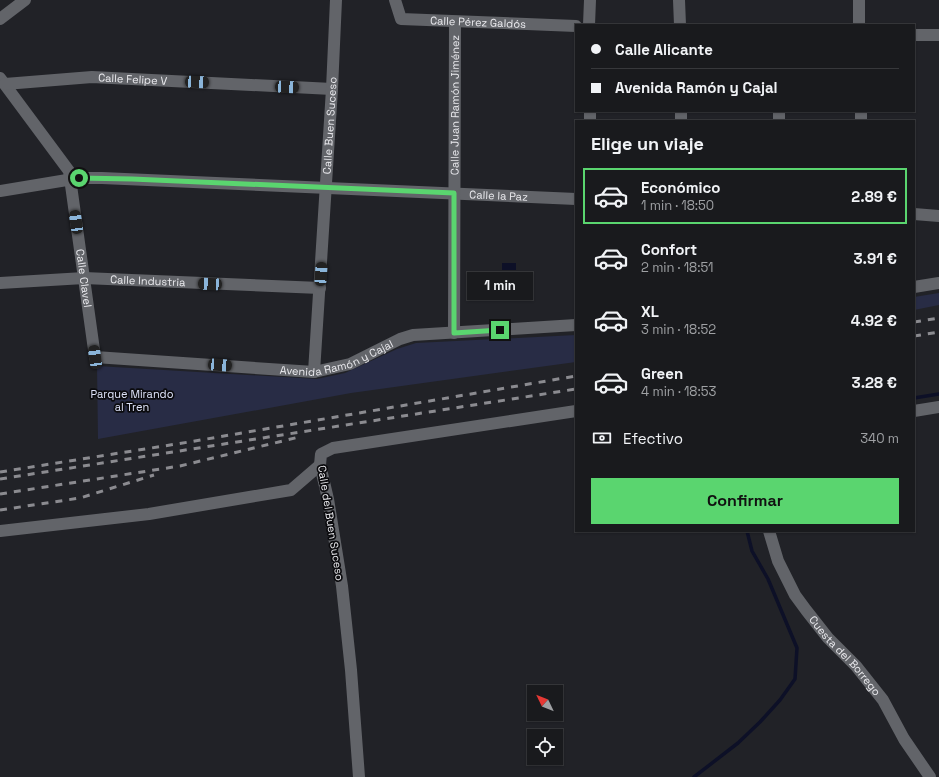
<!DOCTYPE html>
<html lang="es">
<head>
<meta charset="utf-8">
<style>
  :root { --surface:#191a1d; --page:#222326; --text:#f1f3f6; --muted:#9fa1a4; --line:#37383b; --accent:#5ad56f }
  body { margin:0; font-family:"Space Grotesk",sans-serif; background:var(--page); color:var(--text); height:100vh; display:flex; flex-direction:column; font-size:15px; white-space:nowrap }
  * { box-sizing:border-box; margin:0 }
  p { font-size:13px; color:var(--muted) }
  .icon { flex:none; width:22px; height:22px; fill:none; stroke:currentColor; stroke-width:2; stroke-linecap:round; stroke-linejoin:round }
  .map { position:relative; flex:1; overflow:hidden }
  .side { position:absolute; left:575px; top:120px; width:340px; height:412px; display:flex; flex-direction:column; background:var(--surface); border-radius:0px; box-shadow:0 1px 3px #0004,0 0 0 1px var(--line) }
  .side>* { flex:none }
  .banner { position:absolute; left:575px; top:24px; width:340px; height:88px; border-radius:0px; box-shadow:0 1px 3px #0004,0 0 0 1px var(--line); display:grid; align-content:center; height:88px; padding:0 16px; background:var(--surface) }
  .needle { width:26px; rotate:313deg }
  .buttons { position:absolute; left:527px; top:685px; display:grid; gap:8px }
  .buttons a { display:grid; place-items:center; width:36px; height:36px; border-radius:0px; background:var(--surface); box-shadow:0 1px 3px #0004,0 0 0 1px var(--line); font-size:20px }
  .end { position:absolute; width:18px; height:18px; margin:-9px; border:5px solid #5ad56f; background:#111; box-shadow:0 0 0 2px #111 }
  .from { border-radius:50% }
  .bubble { position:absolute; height:28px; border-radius:0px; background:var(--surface); box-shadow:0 1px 3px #0004,0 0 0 1px var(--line); font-size:13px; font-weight:800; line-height:28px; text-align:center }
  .car { position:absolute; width:12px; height:24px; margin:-12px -6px; border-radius:5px; box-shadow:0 0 3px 1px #0007; background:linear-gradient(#222 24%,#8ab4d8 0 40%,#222 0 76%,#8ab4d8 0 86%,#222 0) }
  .banner b { display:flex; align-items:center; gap:14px; height:38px; font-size:15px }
  .banner b+b { border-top:1px solid var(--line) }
  .banner i { width:10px; height:10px; background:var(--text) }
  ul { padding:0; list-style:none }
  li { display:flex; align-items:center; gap:12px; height:56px; margin:0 8px 6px; padding:0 8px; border:2px solid transparent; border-radius:0px }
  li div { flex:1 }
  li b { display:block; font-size:15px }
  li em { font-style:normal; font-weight:800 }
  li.on { border-color:var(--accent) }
  li>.icon { width:36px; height:36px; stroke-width:1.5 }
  h2 { padding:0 16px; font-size:18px; line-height:48px }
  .pay { display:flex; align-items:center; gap:10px; height:44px; padding:0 16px; font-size:15px }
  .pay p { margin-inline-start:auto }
  .button { display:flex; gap:8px; margin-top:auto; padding:8px 16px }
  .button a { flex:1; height:46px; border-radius:0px; background:var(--accent); color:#111; font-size:16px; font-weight:800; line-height:46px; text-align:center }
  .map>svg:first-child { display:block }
  .green { fill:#282c45 }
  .water { fill:#0d1027 }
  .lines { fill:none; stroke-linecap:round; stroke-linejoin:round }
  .stream { stroke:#0d1027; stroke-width:3.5 }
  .minor { stroke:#626469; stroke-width:12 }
  .rail { stroke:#8b8b90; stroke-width:3; stroke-dasharray:7 7; stroke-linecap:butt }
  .route { stroke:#5ad56f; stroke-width:5 }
  .labels { text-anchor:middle; stroke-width:3.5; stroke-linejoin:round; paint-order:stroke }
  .street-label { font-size:11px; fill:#eaeaee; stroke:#0b0b0e }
  .park-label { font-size:11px; fill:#dee3f9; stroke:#0b0b0e }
</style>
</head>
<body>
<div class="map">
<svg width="939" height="777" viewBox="0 0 939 777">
  <rect width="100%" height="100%" fill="#212227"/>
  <path class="green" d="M939 293V305L914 310V297Z
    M576 335V362L351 393 98 439 97 366 317 379 345 373 397 349 416 343Z"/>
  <path class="water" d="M502 263H516V270H502Z"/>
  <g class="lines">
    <path class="stream" d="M914 398 939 394
      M694 777 738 743 760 722 780 700 795 679 797 648 768 579 752 551 747 531"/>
    <g class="minor">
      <path id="s1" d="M395 0 401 19 576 26"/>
      <path d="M679 0 680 25"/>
      <path d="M859 0V25"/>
      <path d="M0 19 25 0"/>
      <path d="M589 25 590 0"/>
      <path d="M914 35H939"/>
      <path id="s2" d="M0 78 69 171 95 357 314 372 350 364 400 339 413 335 576 325"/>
      <path id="s3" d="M5 84 92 77 332 89"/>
      <path d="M590 111V121"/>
      <path d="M681 111V121"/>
      <path d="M779 111V121"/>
      <path d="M861 111V121"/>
      <path id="s4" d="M0 191 79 178H102L576 199"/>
      <path d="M914 214 939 216"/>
      <path id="s5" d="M0 283 84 278 320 288"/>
      <path d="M914 287 939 283"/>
      <path id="s6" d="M454 333 455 22"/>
      <path id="s7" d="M314 372 332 89 336 0"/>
      <path d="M914 411 939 407"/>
      <path d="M0 531 149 514 291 490 320 465"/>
      <path id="s8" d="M769 531 778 561 795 595 806 610 828 638 856 666 883 700 904 739 930 777"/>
      <path d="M359 777 351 670 342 586 328 499 320 465 321 454 333 448 576 411"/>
    </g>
    <path class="rail" d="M914 322 939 318
      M914 336 939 332
      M0 472 189 442 576 376
      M0 479 576 389
      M0 494 180 466 299 437
      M0 510 80 498 154 475"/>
  </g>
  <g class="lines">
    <path class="route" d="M79 178 132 179 454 193V333L500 330"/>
  </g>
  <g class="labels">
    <g class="street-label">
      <text dy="4" stroke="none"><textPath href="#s1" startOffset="97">Calle Pérez Galdós</textPath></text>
      <text dy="4" stroke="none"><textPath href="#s3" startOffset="128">Calle Felipe V</textPath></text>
      <text dy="4" stroke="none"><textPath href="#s6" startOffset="228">Calle Juan Ramón Jiménez</textPath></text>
      <text dy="4" stroke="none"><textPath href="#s7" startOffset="247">Calle Buen Suceso</textPath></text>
      <text dy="4" stroke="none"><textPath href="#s4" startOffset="500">Calle la Paz</textPath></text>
      <text dy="4" stroke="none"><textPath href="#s2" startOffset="224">Calle Clavel</textPath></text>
      <text dy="4" stroke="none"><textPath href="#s5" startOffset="148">Calle Industria</textPath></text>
      <text dy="4" stroke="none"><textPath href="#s2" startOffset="548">Avenida Ramón y Cajal</textPath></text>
      <text transform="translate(331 523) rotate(81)" y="4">Calle del Buen Suceso</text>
      <text dy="4" stroke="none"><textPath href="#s8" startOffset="148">Cuesta del Borrego</textPath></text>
    </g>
    <g class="park-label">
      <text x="132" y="398">Parque Mirando<tspan x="132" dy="13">al Tren</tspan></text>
    </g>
  </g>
</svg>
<div class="buttons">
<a><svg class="needle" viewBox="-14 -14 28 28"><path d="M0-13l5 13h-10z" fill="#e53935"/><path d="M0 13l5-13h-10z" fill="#9fa1a4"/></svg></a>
<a><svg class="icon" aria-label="locate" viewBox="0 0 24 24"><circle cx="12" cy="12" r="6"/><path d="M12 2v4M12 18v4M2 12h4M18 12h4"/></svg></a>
</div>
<i class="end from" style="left:79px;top:178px"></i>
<i class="end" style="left:500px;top:330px"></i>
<div class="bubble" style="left:467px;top:272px;width:66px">1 min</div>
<i class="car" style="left:197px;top:82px;rotate:93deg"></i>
<i class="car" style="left:287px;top:87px;rotate:93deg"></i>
<i class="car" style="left:76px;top:222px;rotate:352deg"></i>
<i class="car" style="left:321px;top:274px;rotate:4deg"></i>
<i class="car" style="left:210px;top:284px;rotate:273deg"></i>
<i class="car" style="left:95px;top:357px;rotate:352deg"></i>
<i class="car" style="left:220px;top:365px;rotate:94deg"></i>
<div class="banner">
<b><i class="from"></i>Calle Alicante</b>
<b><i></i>Avenida Ramón y Cajal</b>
</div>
<section class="side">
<h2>Elige un viaje</h2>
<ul>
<li class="on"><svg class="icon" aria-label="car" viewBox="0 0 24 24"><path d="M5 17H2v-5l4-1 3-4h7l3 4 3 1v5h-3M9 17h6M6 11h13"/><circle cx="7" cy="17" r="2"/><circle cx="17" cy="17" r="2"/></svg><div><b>Económico</b><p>1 min · 18:50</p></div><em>2.89 €</em></li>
<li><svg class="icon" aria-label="car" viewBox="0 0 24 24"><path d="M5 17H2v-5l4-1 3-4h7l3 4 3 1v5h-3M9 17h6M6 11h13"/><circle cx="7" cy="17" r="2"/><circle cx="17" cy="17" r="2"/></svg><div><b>Confort</b><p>2 min · 18:51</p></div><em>3.91 €</em></li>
<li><svg class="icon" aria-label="car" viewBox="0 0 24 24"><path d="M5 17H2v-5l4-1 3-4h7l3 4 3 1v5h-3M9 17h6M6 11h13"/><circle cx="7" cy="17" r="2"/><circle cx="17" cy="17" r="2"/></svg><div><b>XL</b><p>3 min · 18:52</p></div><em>4.92 €</em></li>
<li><svg class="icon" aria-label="car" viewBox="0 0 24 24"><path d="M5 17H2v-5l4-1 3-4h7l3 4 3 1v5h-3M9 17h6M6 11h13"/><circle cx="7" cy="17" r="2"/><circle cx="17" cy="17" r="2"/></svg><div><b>Green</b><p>4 min · 18:53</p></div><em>3.28 €</em></li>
</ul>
<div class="pay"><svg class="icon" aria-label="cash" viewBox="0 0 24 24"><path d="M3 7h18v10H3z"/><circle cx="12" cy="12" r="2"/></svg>Efectivo<p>340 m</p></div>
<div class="button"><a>Confirmar</a></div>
</section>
</div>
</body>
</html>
